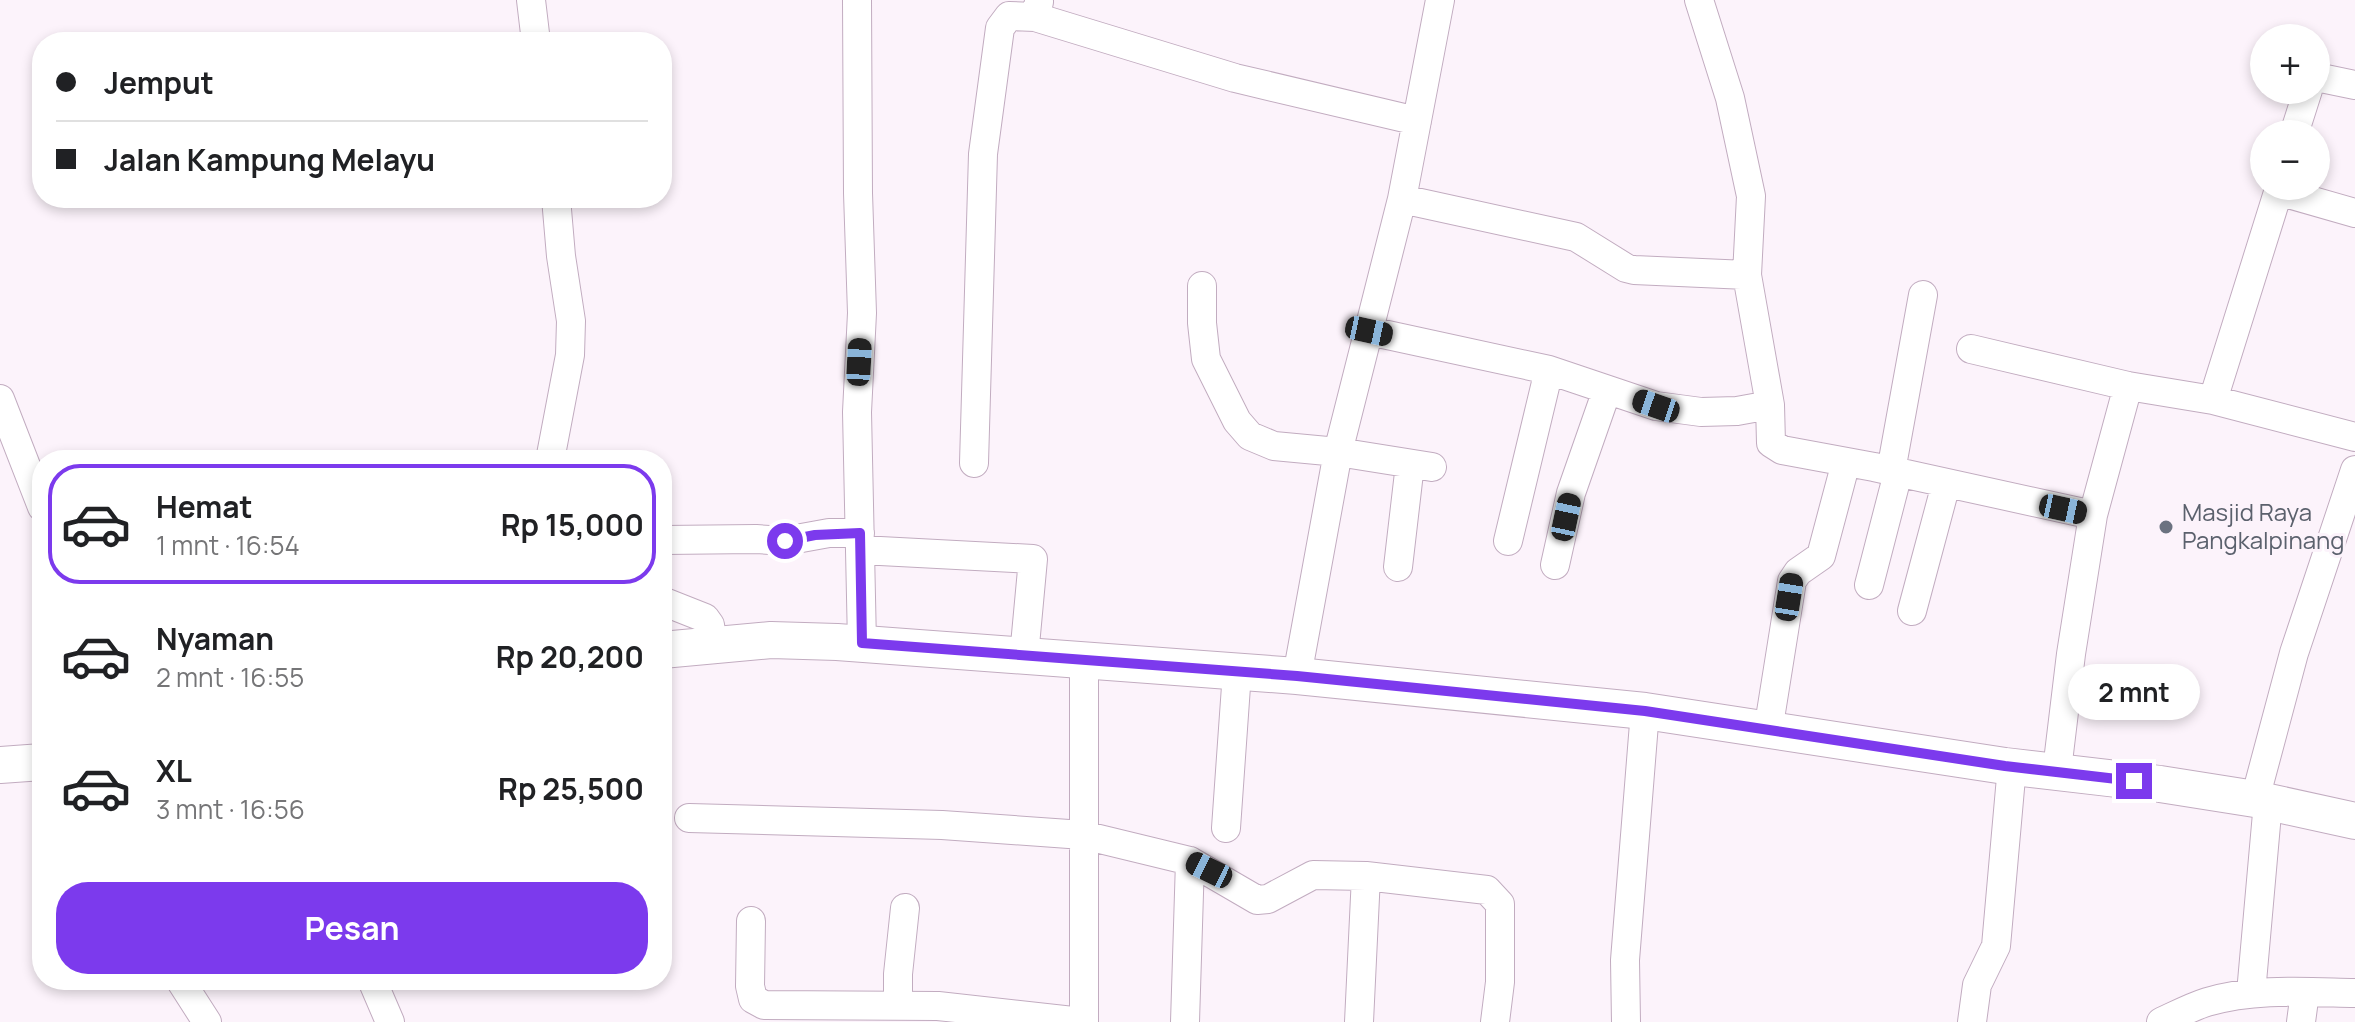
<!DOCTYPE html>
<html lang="id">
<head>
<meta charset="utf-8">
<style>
  :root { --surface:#fff; --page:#f2f2f2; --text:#202124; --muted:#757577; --line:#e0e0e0; --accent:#7c3aed }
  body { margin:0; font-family:Manrope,sans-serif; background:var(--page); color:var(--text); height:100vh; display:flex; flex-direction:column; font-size:30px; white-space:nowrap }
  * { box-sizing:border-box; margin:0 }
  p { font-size:26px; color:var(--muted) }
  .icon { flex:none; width:44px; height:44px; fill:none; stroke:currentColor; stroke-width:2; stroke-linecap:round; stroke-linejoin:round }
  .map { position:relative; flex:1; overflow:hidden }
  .drawer { position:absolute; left:32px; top:450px; width:640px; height:540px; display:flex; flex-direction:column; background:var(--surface); border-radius:32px; box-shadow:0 4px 12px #0003 }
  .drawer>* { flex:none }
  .hud { position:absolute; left:32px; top:32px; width:640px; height:176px; border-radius:32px; box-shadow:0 4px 12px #0003; display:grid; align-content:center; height:176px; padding:0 24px; background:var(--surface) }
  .controls { position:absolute; left:2250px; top:24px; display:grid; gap:16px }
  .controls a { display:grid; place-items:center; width:80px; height:80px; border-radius:50%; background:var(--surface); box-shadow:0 4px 12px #0003; font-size:40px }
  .end { position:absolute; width:36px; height:36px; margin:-18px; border:10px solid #7c3aed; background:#fff; box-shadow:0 0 0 4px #fff }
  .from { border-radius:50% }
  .bubble { position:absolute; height:56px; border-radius:28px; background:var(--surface); box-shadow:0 4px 12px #0003; font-size:26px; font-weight:700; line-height:56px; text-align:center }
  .car { position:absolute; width:24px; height:48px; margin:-24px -12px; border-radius:10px; box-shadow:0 0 6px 2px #0007; background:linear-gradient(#222 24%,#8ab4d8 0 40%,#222 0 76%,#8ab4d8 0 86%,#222 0) }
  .hud b { display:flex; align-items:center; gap:28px; height:76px; font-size:30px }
  .hud b+b { border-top:2px solid var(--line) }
  .hud i { width:20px; height:20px; background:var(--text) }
  ul { padding:14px 0 0; list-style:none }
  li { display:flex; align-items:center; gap:24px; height:120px; margin:0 16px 12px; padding:0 8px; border:4px solid transparent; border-radius:32px }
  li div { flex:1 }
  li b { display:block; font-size:30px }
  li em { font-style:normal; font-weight:700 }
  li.selected { border-color:var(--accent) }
  li>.icon { width:72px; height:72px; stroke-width:1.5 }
  .primary-button { display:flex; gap:16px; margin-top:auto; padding:16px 24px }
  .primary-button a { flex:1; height:92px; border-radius:32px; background:var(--accent); color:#fff; font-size:32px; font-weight:700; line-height:92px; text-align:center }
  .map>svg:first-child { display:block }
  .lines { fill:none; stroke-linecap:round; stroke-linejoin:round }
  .minor-casing { stroke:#c2acc0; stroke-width:30 }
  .major-casing { stroke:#c2acc0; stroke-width:38 }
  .minor { stroke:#fff; stroke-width:28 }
  .major { stroke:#fff; stroke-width:36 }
  .route { stroke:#7c3aed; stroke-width:10 }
  .worship-dot { fill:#6b7280; stroke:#fcf3fb; stroke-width:3 }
  .labels { text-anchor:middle; stroke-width:6; stroke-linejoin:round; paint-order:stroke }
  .worship-label { font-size:24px; fill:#5b616d; stroke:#fcf3fb; text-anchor:start }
</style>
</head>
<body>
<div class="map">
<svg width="2355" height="1022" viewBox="0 0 2355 1022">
  <rect width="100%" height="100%" fill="#fcf3fb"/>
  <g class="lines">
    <defs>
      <path id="minor" d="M531 0 536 42
        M857 0 858 193 862 313 857 412 862 643
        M1699 0 1730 98 1751 196 1747 275 1770 405 1771 443 1782 450 1874 467 2093 515
        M1039 2 1035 17 1235 78 1417 121
        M2316 80 2321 78 2355 85
        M2294 134 2308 90
        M2278 191 2355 213
        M1402 199 1576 237 1626 268 1634 270 1747 275
        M1202 286V323L1206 359 1237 421 1250 436 1274 446 1338 452 1432 467
        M1369 331 1549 370 1656 406 1701 412 1737 411 1770 405
        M1971 349 2128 386 2213 400 2355 437
        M0 399 42 507
        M2213 400 2280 186
        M550 460 570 355 571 321 561 256 556 198
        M974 463 983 154 1000 28 1009 16 1035 17
        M1891 471 1923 295
        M664 540 756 539 785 541 829 533H860
        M1508 541 1549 370
        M861 550 1033 559 1024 656
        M1555 565 1571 493 1607 390
        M1398 567 1410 464
        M1869 585 1898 473
        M662 601 705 618 710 625 713 645
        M1912 611 1946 484
        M1297 676 1338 452 1402 199 1440 0
        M1768 731 1792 581 1798 572 1821 556 1846 462
        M2057 770 2071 654 2093 515 2128 386
        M2255 799 2294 653 2355 470
        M689 818 942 825 1083 835 1190 861 1257 900 1268 899 1313 875 1366 876 1487 890 1500 904V982L1495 1022
        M1226 828 1237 672
        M751 921 750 986 753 999 764 1005 938 1006 1082 1022
        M180 980 207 1022
        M372 980 390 1022
        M2251 993 2268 802
        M898 1006V974L905 908
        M1084 1022V661
        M1185 1022 1190 861
        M1359 1022 1366 876
        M1626 1022 1625 960 1645 711
        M1972 1022 1977 985 1996 946 2012 766
        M2161 1022C2176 1015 2191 1007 2207 1002 2255 988 2305 992 2355 993
        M2301 1022 2305 992"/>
      <path id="major" d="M662 650 771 640 837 642 1297 676 1645 711 2005 766 2160 784 2255 799 2355 821
        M0 765 42 762"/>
    </defs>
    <use href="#minor" class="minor-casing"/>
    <use href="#major" class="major-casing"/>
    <use href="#minor" class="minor"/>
    <use href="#major" class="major"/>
  </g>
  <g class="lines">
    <path class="route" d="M785 541 815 535 860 533 862 643 1297 676 1645 711 2005 766 2134 781"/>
  </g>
  <circle class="worship-dot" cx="2166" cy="527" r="8"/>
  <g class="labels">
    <g class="worship-label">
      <text x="2182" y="521">Masjid Raya<tspan x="2182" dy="28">Pangkalpinang</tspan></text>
    </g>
  </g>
</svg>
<div class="controls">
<a>+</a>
<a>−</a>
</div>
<i class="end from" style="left:785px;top:541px"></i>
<i class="end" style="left:2134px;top:781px"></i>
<div class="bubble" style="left:2068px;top:664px;width:132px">2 mnt</div>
<i class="car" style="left:1369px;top:331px;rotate:102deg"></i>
<i class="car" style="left:859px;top:362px;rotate:3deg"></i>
<i class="car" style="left:1656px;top:406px;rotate:289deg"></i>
<i class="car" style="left:2063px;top:509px;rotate:102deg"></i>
<i class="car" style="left:1566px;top:517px;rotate:12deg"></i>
<i class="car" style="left:1789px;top:597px;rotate:9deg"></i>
<i class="car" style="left:1209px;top:870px;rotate:296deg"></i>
<div class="hud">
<b><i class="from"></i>Jemput</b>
<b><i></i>Jalan Kampung Melayu</b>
</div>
<section class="drawer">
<ul>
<li class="selected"><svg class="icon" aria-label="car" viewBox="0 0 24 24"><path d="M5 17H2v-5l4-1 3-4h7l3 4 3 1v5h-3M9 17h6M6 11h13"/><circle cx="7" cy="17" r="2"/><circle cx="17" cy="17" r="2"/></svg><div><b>Hemat</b><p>1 mnt · 16:54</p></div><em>Rp 15,000</em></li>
<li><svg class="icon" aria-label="car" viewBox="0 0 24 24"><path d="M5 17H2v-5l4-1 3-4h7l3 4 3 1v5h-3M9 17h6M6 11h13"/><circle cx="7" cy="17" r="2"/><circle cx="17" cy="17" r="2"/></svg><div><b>Nyaman</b><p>2 mnt · 16:55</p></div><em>Rp 20,200</em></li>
<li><svg class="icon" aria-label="car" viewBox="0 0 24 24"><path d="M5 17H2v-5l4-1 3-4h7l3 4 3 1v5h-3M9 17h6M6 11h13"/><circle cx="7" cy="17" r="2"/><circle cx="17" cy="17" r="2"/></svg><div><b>XL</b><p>3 mnt · 16:56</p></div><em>Rp 25,500</em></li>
</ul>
<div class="primary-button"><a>Pesan</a></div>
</section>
</div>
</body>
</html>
